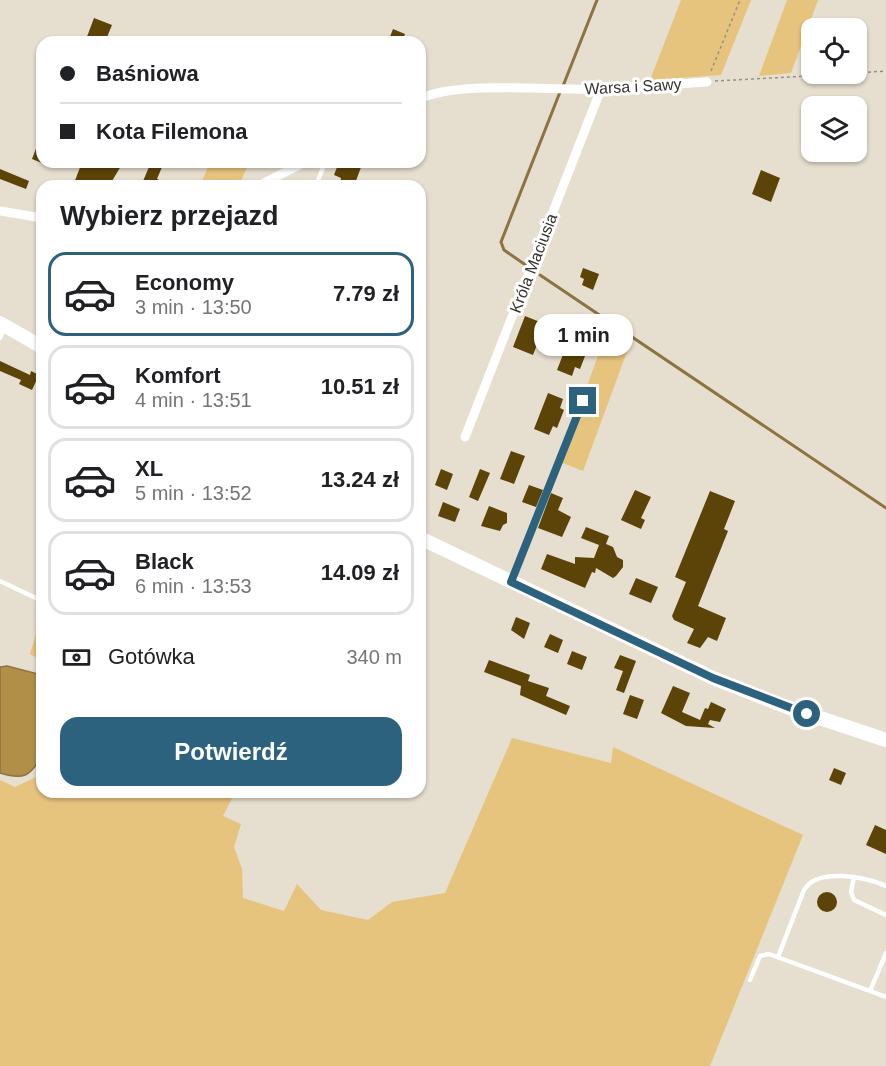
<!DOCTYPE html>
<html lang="pl">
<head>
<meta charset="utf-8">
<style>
  :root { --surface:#fff; --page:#f6f6f6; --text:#202124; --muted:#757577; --line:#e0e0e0; --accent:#2d627e }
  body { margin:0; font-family:Arial,sans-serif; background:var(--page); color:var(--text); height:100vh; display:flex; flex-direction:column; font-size:22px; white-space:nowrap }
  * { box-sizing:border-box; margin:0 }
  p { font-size:20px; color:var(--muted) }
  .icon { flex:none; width:33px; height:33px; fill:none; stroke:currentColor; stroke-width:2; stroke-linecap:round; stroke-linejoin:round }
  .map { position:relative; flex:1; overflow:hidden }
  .sheet { position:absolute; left:36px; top:180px; width:390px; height:618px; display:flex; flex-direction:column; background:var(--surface); border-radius:18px; box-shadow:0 2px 4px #0004 }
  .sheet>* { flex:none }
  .hud { position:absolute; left:36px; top:36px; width:390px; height:132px; border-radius:18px; box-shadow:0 2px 4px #0004; display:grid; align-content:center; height:132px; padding:0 24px; background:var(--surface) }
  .fabs { position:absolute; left:801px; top:18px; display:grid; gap:12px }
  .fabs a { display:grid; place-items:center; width:66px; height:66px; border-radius:12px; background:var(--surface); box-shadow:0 2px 4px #0004; font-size:30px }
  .end { position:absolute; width:27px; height:27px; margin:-14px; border:8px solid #2d627e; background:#fff; box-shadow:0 0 0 3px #fff }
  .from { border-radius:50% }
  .bubble { position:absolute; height:42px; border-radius:18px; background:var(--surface); box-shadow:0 2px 4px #0004; font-size:20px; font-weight:700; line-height:42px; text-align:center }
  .hud b { display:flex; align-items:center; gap:21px; height:57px; font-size:22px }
  .hud b+b { border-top:2px solid var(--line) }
  .hud i { width:15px; height:15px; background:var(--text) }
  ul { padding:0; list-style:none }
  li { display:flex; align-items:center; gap:18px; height:84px; margin:0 12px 9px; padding:0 12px; border:3px solid var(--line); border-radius:18px }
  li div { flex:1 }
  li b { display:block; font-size:22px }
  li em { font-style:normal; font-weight:700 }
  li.on { border-color:var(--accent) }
  li>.icon { width:54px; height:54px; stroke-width:1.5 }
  h2 { padding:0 24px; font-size:27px; line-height:72px }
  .pay { display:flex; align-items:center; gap:15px; height:66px; padding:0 24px; font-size:22px }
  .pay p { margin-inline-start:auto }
  .button { display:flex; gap:12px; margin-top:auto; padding:12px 24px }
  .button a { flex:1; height:69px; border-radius:18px; background:var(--accent); color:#fff; font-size:24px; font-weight:700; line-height:69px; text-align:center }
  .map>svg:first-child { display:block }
  .green { fill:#e7c47e }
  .water { fill:#b18f49; stroke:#8c7341; stroke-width:1.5 }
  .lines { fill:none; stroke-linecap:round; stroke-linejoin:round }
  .stream { stroke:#8c7341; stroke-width:3 }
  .building { fill:#5c4308 }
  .path { stroke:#969084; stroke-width:1.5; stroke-dasharray:3 3; stroke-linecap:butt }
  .service { stroke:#fff; stroke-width:4.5 }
  .minor { stroke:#fff; stroke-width:9 }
  .secondary { stroke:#fff; stroke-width:14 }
  .route { stroke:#2d627e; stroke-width:8 }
  .labels { text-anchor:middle; stroke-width:6; stroke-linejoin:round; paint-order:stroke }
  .street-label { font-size:16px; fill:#36332d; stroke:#fff }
</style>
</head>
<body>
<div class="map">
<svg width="886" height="1066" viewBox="0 0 886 1066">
  <rect width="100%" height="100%" fill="#e6dece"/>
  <path class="green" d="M681 0H751L721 75 650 80Z
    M787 0H818L791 73 759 76Z
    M210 162H249L239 186H200Z
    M606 333 628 349 583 471 560 462Z
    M42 614V661L30 654Z
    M512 738 611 763 613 747 803 835 710 1066H0V780L15 787 36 777 42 769V792H235L223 816 241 824 234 847 242 869 243 898 284 911 297 884 321 910 368 920 392 902 445 893Z"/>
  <path class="water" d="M7 666 42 675V730L38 744 42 756C30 777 23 780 0 773V667Z"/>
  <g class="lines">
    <path class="stream" d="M563 86 597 0
      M527 266 504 250 501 242 560 92
      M540 275 886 508"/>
  </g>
  <path class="building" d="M94 18 112 25 105 42H85Z
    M393 29 405 34 402 42H388Z
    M42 133V163L32 159Z
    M82 162H112L121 166 109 186H73Z
    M151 162 162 167 157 179 173 186H141Z
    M339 162H363L354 186 340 183 341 178 334 175Z
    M0 169 29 181 26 189 0 179Z
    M761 170 780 178 771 202 752 194Z
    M583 268 599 274 593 290 582 285 584 279 580 277Z
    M525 316 545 324 533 355 513 347Z
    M571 334 586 340 582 349 587 351 580 369 575 367 572 376 557 370Z
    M0 361 30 375 31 371 39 375 32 390 19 384 21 380 0 371Z
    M548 393 563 399 560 408 564 410 557 428 553 426 549 435 534 429Z
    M511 451 525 456 514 484 500 479Z
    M441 469 453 474 447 490 435 485Z
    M480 469 490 473 478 501 469 497Z
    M529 485 543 490 536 507 522 502Z
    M635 490 651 497 641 518 645 520 641 529 621 520Z
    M710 491 735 501 724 529 728 531 698 606 726 618 717 641 708 637 700 648 687 643 694 629 674 620 672 616 686 582 675 577Z
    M551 493 563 498 558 510 571 517 562 537 538 528Z
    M443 502 460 509 455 522 438 516Z
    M489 506 507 513V523L503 525 500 531 481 526Z
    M586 527 609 536 606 544 613 547 617 557 623 560V567L616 576 613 578 596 568 595 573 592 572 585 588 541 569 547 554 575 564V557L594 558 599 545 581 538Z
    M636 578 658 587 651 603 629 594Z
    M516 617 530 623 524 639 511 630Z
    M550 634 563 640 558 653 544 647Z
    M572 651 587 657 582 670 567 664Z
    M620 655 636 661 624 693 616 690 623 671 614 668Z
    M489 660 530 675 528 681 549 688 546 696 570 706 567 713 566 715 520 695 521 686 484 672Z
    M673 686 690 693 682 712 700 720 705 708 708 709 711 702 726 709 720 722 710 720 708 724 715 728 686 726 661 713Z
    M630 695 644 700 637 719 623 714Z
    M834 768 846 773 841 785 829 780Z
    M875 825 886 830V854L866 845Z
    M817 902a10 10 0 1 1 20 0a10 10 0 1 1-20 0Z"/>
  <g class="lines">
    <path class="path" d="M711 71 740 0
      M856 73 886 71
      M715 81 846 74"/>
    <path class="service" d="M316 186 325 162
      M0 338 4 328
      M512 580 583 401
      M0 581 42 601
      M854 877 851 892 854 900 886 915
      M778 957 804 890C817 867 866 877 886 886
      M750 980 760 956 769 954 886 997
      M870 991 886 953"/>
    <path class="minor" d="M420 99C456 80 554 91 597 89 634 88 670 84 707 82
      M258 186 305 162
      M0 211 42 218
      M465 437 601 89"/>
    <path class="secondary" d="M0 323 42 347
      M420 538 713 678 787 707 886 740"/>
  </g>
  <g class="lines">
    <path class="route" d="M583 401 511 582 713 678 807 714"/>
  </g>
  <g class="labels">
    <g class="street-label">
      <text transform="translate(633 86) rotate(-3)" y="6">Warsa i Sawy</text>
      <text transform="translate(533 263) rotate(-69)" y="6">Króla Maciusia</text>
    </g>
  </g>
</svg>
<div class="fabs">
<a><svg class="icon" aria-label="locate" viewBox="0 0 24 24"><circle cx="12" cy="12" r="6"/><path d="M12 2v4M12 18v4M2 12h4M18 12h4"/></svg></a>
<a><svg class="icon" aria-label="layers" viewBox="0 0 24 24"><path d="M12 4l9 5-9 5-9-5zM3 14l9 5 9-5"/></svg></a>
</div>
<i class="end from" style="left:807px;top:714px"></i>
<i class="end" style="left:583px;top:401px"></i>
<div class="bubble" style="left:534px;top:314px;width:99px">1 min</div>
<div class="hud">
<b><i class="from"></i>Baśniowa</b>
<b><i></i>Kota Filemona</b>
</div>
<section class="sheet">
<h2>Wybierz przejazd</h2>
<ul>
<li class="on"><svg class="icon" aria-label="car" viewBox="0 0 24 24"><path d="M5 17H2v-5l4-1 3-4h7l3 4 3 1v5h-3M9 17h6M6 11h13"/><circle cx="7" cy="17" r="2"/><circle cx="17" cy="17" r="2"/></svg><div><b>Economy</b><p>3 min · 13:50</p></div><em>7.79 zł</em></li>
<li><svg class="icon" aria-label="car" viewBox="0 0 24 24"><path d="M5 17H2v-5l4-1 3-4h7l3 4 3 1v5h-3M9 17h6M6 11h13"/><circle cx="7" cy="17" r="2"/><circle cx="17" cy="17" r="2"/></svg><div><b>Komfort</b><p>4 min · 13:51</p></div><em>10.51 zł</em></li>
<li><svg class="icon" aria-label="car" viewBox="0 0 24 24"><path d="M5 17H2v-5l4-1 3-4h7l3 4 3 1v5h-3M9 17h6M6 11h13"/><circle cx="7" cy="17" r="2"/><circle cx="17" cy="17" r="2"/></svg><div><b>XL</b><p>5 min · 13:52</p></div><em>13.24 zł</em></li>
<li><svg class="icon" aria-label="car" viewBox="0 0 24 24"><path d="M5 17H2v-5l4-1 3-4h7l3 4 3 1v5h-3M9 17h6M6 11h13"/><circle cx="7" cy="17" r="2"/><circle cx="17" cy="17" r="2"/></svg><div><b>Black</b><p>6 min · 13:53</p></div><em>14.09 zł</em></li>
</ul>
<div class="pay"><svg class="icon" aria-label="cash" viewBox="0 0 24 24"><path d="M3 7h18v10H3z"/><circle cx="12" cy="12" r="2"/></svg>Gotówka<p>340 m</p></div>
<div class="button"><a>Potwierdź</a></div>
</section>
</div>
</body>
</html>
